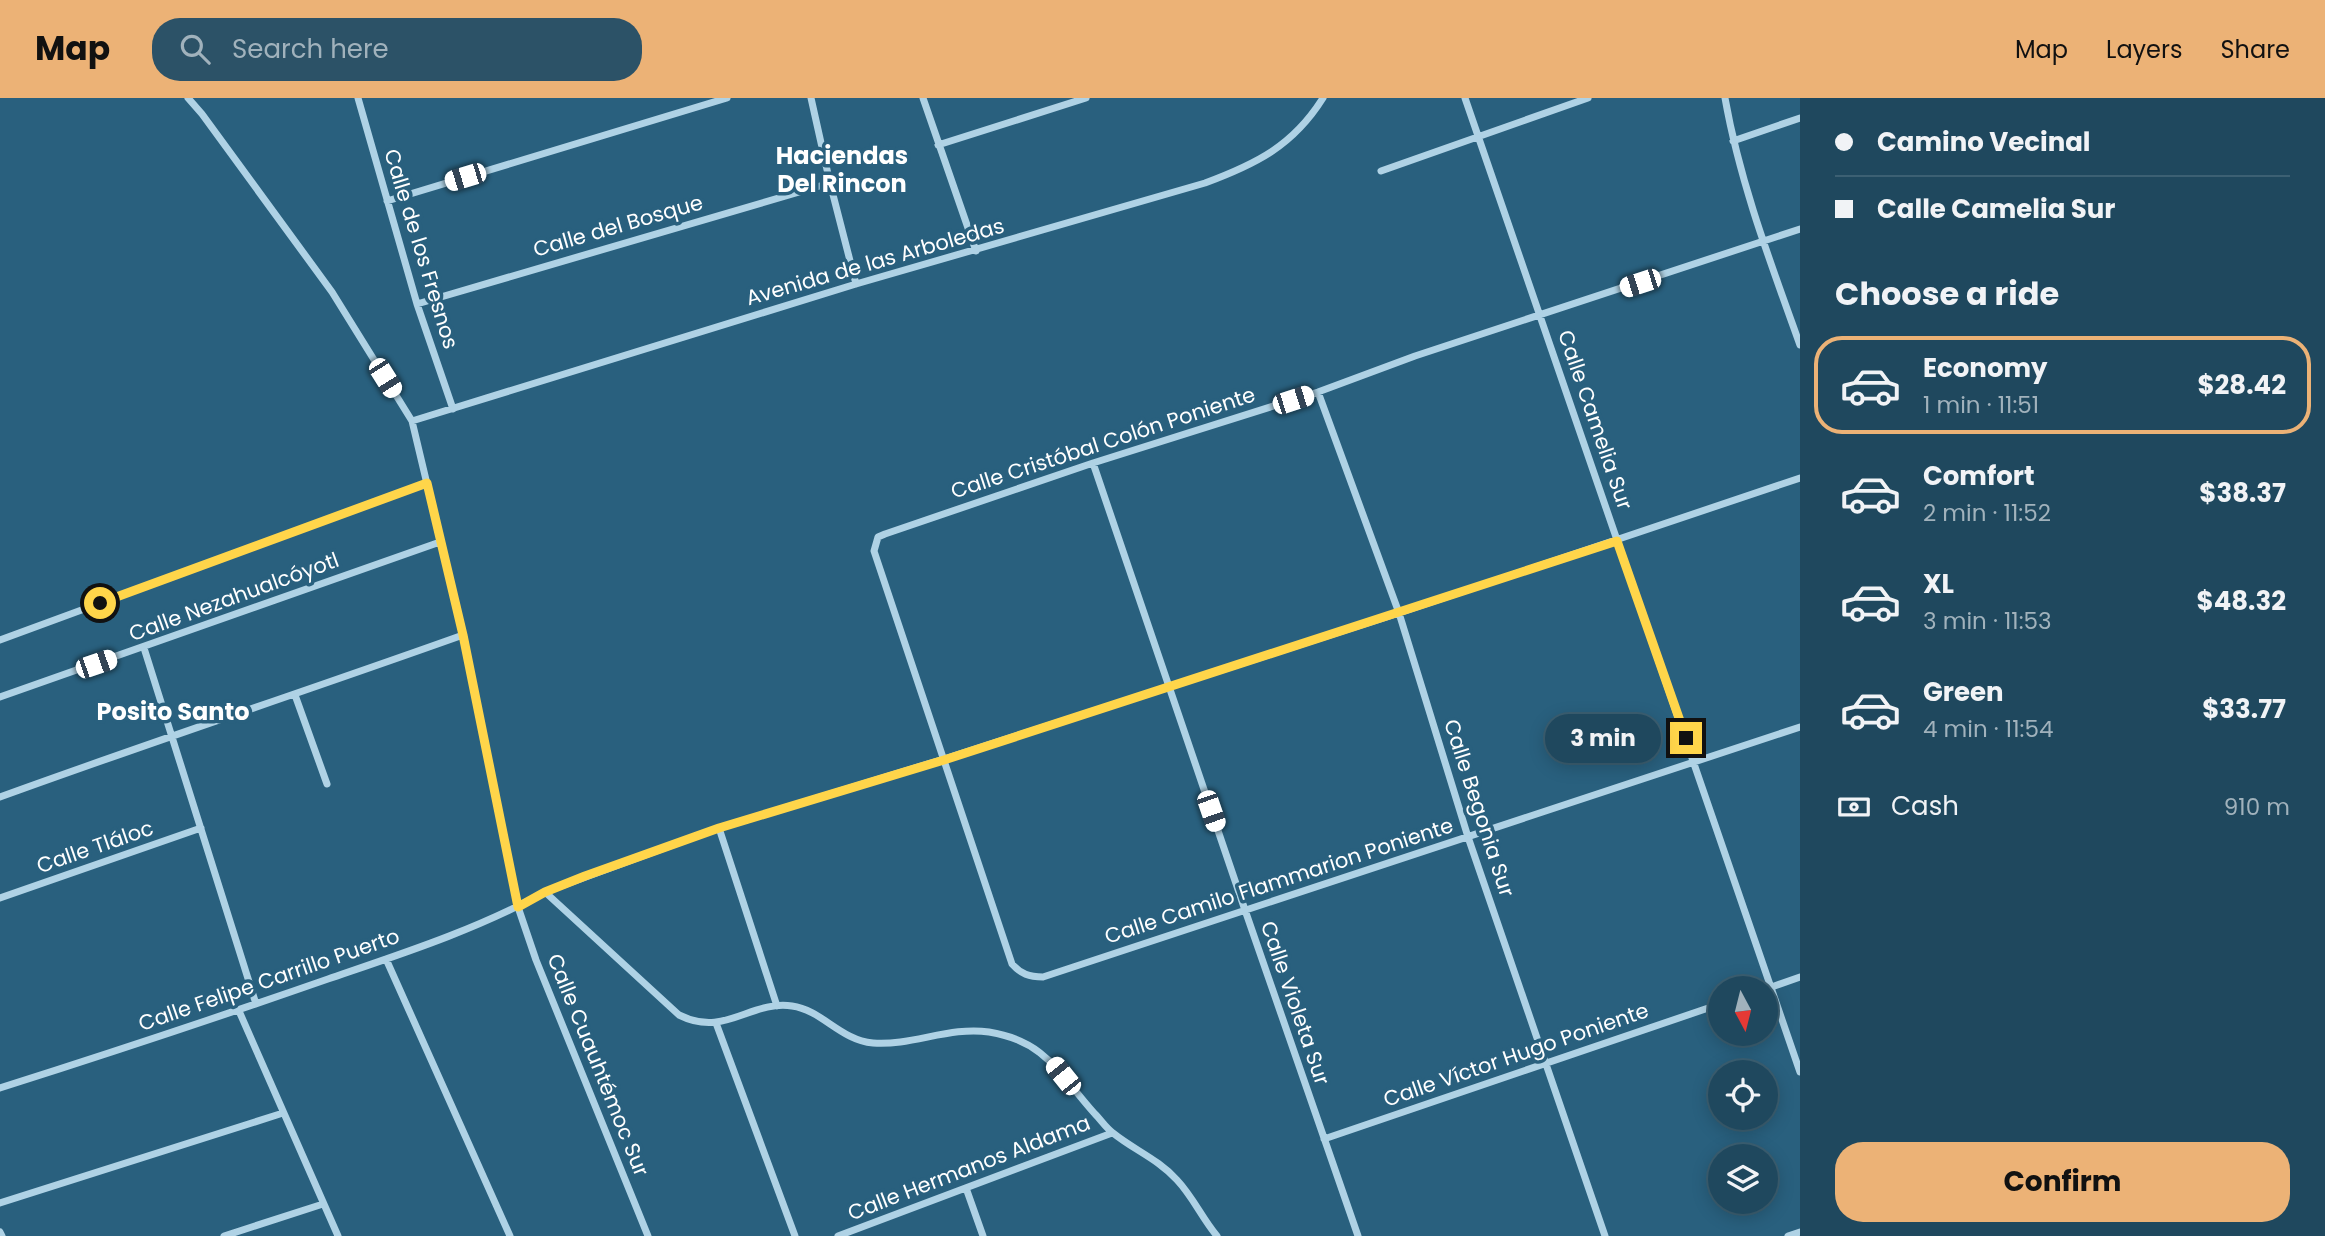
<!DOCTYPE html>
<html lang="en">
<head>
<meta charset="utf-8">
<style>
  :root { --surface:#1f485e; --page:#2c5267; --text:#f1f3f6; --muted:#a1b2bc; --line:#3c6073; --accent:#ecb276 }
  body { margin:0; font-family:Poppins,sans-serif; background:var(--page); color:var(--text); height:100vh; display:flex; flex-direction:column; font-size:26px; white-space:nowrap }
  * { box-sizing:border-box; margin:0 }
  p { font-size:23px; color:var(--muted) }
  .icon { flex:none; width:38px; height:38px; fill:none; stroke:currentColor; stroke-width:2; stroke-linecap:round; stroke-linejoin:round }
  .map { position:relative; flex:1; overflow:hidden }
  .details { display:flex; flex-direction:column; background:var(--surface); width:525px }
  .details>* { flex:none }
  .banner { display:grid; align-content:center; height:154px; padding:0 35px; background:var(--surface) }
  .needle { width:46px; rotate:173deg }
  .controls { position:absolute; left:1708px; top:878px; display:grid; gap:14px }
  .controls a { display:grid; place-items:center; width:70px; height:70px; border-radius:50%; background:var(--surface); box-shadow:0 4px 18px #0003,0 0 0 2px var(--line); font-size:35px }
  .end { position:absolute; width:32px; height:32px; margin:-16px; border:9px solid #ffd54a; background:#111; box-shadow:0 0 0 4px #111 }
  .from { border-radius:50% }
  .bubble { position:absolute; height:49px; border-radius:24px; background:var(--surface); box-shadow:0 4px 18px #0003,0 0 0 2px var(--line); font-size:23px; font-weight:700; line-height:49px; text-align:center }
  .car { position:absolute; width:21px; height:42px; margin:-21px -10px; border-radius:9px; box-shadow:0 0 5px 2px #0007; background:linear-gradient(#fff 24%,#345 0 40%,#fff 0 76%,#345 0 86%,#fff 0) }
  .banner b { display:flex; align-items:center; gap:24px; height:66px; font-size:26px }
  .banner b+b { border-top:2px solid var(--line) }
  .banner i { width:18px; height:18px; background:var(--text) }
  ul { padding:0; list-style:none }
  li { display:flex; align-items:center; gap:21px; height:98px; margin:0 14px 10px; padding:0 21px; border:4px solid transparent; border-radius:28px }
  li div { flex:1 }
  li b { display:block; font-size:26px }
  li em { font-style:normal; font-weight:700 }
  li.current { border-color:var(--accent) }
  li>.icon { width:63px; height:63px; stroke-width:1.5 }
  h2 { padding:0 35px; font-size:32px; line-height:84px }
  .pay { display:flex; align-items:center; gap:18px; height:77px; padding:0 35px; font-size:26px }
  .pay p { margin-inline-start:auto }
  .button { display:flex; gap:14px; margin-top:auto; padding:14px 35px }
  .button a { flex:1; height:80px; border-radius:28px; background:var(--accent); color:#111; font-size:28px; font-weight:700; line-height:80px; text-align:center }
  header { display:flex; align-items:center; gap:42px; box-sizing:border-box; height:98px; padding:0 35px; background:var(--accent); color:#111 }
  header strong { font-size:33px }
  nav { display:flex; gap:38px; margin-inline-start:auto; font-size:24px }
  .search { width:490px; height:63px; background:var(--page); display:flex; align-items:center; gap:18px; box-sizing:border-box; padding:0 24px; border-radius:28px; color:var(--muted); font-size:26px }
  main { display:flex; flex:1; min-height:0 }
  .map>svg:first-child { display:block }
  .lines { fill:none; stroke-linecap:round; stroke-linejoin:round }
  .minor { stroke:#afd2e5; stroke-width:7 }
  .route { stroke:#ffd54a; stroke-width:9 }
  .labels { text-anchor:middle; stroke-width:7; stroke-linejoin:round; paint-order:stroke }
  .street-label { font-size:21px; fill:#fff; stroke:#29607e }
  .quarter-label { font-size:24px; font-weight:bold; fill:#fff; stroke:#29607e }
</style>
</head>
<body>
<header>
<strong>Map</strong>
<div class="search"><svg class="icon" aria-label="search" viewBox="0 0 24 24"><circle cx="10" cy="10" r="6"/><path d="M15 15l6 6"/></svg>Search here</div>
<nav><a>Map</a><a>Layers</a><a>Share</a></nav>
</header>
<main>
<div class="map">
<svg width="1800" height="1138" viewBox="0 0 1800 1138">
  <rect width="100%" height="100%" fill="#29607e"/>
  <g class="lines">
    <path class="minor" d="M188 0 202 16 332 194 412 323 463 537 518 809 536 862 648 1138
      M358 0 417 206 453 311
      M811 0 830 85 856 186
      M923 0 976 153
      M1465 0 1800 974
      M1725 0C1740 85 1771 166 1800 247
      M1733 43 1800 20
      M938 47 1086 0
      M1381 73 1588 0
      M387 103 727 0
      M1800 131 1415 258 1318 294 1093 365 885 436 878 439 874 453 1012 866C1021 876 1029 879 1043 879L1800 629
      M417 206 830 85
      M1318 294 1399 515 1468 739 1605 1138
      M412 323 856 186 1205 85C1256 66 1293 48 1323 0
      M1093 365 1245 812 1358 1138
      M0 542 427 385
      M144 550 256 906
      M295 597 327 686
      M0 599 440 444
      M0 699C154 643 309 592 463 537
      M719 730 777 908
      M545 794 679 917C725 940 750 902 792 908 822 912 840 942 873 945 912 948 950 928 989 934 1046 943 1059 976 1095 1016 1101 1022 1106 1030 1113 1035 1134 1052 1158 1061 1177 1082 1193 1099 1202 1120 1217 1138
      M0 800 201 730
      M386 861 510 1138
      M1766 891 1800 879
      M239 913 338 1138
      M716 925 795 1138
      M0 990C110 955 219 919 328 881 401 856 476 832 545 794L719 730 944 661 1399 515 1800 380
      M1324 1041 1720 906
      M966 1090 983 1138
      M0 1105 283 1015
      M0 1134 2 1138
      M224 1138 323 1106
      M838 1138 1112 1035
      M1788 1138 1800 1134"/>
  </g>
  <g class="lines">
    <path class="route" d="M100 505 427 385 463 537 518 809 545 794 585 778 719 730 944 662 1617 443 1686 640"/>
  </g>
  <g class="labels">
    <g class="street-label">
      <text transform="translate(618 128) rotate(-16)" y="7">Calle del Bosque</text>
      <text transform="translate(421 151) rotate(73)" y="7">Calle de los Fresnos</text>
      <text transform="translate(875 164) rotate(-16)" y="7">Avenida de las Arboledas</text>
      <text transform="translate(1595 322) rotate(71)" y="7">Calle Camelia Sur</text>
      <text transform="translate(1103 345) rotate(-18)" y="7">Calle Cristóbal Colón Poniente</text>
      <text transform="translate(234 499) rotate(-20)" y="7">Calle Nezahualcóyotl</text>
      <text transform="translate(1479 710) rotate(72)" y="7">Calle Begonia Sur</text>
      <text transform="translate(95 749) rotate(-19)" y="7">Calle Tláloc</text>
      <text transform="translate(1279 783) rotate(-18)" y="7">Calle Camilo Flammarion Poniente</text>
      <text transform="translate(269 882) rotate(-19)" y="7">Calle Felipe Carrillo Puerto</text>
      <text transform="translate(1295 905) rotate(71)" y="7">Calle Violeta Sur</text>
      <text transform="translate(1516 957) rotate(-19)" y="7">Calle Víctor Hugo Poniente</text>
      <text transform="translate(598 967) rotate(68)" y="7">Calle Cuauhtémoc Sur</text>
      <text transform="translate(969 1070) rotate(-21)" y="7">Calle Hermanos Aldama</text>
    </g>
    <g class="quarter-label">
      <text x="842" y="66">Haciendas<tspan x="842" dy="28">Del Rincon</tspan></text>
      <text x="173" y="622">Posito Santo</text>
    </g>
  </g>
</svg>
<div class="controls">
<a><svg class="needle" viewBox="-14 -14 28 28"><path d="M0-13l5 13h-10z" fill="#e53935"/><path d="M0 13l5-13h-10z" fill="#a1b2bc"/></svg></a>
<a><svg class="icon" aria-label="locate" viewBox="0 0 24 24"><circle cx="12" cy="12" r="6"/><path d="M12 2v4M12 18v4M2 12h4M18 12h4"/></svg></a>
<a><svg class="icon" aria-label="layers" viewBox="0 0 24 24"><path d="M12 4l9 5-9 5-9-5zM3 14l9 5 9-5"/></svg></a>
</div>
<i class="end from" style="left:100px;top:505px"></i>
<i class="end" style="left:1686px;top:640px"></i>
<div class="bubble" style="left:1545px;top:616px;width:116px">3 min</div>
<i class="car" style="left:465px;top:79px;rotate:253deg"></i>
<i class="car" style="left:1640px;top:185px;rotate:252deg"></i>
<i class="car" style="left:385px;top:280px;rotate:148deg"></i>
<i class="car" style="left:1293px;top:302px;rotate:72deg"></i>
<i class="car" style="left:96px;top:566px;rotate:71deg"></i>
<i class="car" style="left:1211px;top:713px;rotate:161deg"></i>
<i class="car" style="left:1063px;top:978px;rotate:321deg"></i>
</div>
<section class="details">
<div class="banner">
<b><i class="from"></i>Camino Vecinal</b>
<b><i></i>Calle Camelia Sur</b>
</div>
<h2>Choose a ride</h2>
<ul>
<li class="current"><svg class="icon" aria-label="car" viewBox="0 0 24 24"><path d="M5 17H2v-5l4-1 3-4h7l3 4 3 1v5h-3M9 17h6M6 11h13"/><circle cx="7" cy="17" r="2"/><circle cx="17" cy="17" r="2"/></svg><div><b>Economy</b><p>1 min · 11:51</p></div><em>$28.42</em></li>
<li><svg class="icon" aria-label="car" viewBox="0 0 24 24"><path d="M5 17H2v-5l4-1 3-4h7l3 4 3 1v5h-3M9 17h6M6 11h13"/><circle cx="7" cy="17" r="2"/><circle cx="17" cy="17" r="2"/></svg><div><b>Comfort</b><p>2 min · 11:52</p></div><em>$38.37</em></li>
<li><svg class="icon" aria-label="car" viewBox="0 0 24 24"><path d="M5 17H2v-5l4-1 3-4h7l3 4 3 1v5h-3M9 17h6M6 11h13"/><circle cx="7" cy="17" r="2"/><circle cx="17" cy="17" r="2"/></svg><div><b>XL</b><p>3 min · 11:53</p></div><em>$48.32</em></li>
<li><svg class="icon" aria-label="car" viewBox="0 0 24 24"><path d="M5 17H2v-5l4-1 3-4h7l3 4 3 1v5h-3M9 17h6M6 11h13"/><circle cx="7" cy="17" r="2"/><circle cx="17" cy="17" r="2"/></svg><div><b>Green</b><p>4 min · 11:54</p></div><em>$33.77</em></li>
</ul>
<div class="pay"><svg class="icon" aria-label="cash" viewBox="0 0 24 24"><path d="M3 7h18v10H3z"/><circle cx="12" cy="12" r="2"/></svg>Cash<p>910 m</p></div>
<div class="button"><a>Confirm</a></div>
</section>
</main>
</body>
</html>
